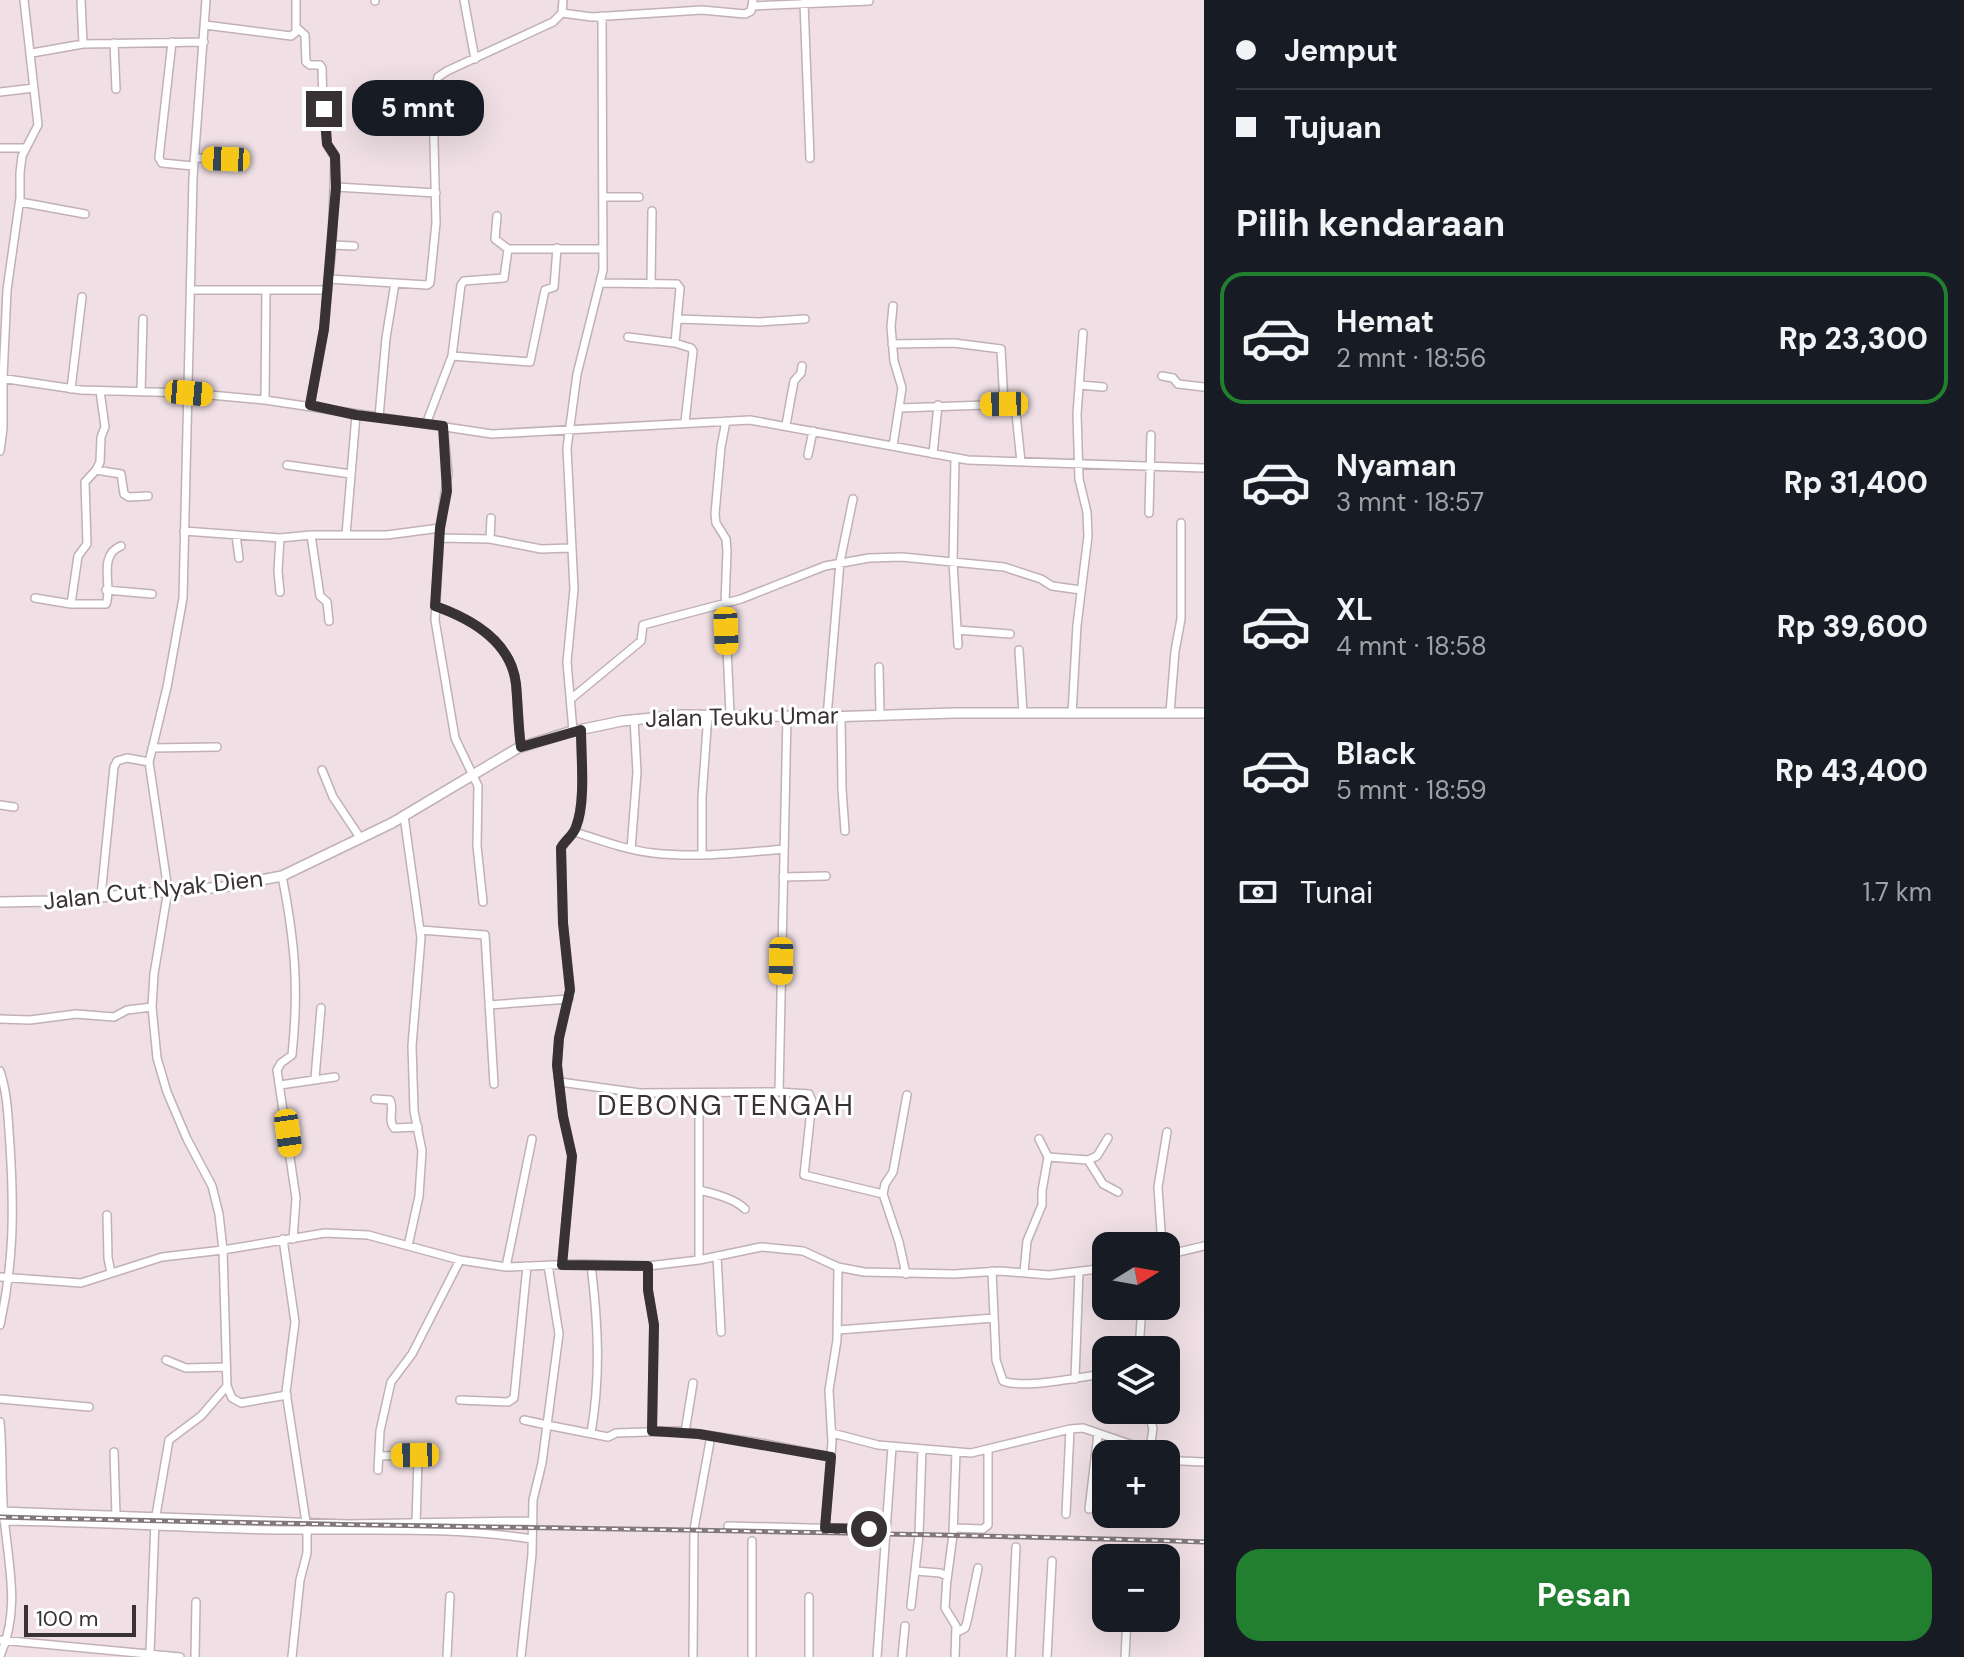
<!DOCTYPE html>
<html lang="id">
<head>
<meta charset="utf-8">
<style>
  :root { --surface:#171b24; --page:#242831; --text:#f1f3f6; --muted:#9ea1a6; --line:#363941; --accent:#227f2f }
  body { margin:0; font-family:"DM Sans",sans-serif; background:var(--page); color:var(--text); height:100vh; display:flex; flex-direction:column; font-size:30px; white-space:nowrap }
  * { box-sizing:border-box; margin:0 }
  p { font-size:26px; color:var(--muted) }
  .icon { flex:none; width:44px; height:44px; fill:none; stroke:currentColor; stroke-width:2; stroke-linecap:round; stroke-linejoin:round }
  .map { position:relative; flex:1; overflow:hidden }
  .drawer { display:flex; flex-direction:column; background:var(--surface); width:760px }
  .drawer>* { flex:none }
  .banner { display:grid; align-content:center; height:176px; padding:0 32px; background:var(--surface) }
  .needle { width:52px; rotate:79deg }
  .fabs { position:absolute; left:1092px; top:1232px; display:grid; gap:16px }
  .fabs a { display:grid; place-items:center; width:88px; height:88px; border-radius:16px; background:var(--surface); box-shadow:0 8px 32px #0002; font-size:40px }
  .scale { position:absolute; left:24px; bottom:20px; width:112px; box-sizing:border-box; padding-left:8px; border:4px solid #383234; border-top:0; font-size:22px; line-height:28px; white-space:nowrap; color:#383234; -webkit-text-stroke:6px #fff; paint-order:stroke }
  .end { position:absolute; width:36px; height:36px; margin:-18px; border:10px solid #383234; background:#fff; box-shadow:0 0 0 4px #fff }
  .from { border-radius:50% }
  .bubble { position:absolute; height:56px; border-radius:24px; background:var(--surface); box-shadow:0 8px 32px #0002; font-size:26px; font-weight:800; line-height:56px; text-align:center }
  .car { position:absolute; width:24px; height:48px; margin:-24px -12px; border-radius:10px; box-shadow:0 0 6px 2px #0007; background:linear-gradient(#f5c518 24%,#345 0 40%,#f5c518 0 76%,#345 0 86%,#f5c518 0) }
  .banner b { display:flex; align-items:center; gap:28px; height:76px; font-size:30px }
  .banner b+b { border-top:2px solid var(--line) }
  .banner i { width:20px; height:20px; background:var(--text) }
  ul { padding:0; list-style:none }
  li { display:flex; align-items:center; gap:24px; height:132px; margin:0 16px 12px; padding:0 16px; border:4px solid transparent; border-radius:24px }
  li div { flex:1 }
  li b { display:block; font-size:30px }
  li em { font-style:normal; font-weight:800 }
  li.current { border-color:var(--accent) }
  li>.icon { width:72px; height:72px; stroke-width:1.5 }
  h2 { padding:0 32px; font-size:36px; line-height:96px }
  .pay { display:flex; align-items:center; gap:20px; height:88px; padding:0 32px; font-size:30px }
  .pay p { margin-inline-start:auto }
  .primary-button { display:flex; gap:16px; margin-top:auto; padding:16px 32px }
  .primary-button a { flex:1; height:92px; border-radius:24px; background:var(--accent); color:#fff; font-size:32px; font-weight:800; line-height:92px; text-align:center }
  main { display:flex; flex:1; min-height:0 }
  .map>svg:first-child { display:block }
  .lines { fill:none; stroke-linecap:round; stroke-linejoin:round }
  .minor-casing { stroke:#c1b1b6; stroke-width:10 }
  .major-casing { stroke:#c1b1b6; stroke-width:12 }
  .minor { stroke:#fff; stroke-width:7 }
  .major { stroke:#fff; stroke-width:9 }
  .rail-casing { stroke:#82787b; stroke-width:5 }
  .rail { stroke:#fff; stroke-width:2; stroke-dasharray:6; stroke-linecap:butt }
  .route { stroke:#383234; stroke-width:10 }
  .labels { text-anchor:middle; stroke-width:6; stroke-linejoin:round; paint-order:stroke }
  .street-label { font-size:24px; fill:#383234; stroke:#fff }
  .quarter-label { font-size:28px; letter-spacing:2px; fill:#383234; stroke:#fff }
</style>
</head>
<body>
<main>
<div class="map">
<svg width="1204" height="1657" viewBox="0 0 1204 1657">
  <rect width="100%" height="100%" fill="#f0e0e5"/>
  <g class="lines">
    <defs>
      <path id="minor" d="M206 0 193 178 183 598 167 687 149 762 168 890 154 974 152 1007 157 1058 167 1092 187 1139 212 1186 219 1214 223 1250 227 1386 232 1398 241 1403 287 1395
        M464 0 475 59
        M563 0 562 13 592 17 702 10 745 14 751 11 753 0
        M375 1V0
        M804 3 810 158
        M753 6 869 1
        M205 25 291 36 296 32V0
        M296 27 305 35 306 62 310 65H320L322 68 323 105 327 120V144L335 158 332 245
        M172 42 159 158 162 163 193 166
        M114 43 116 89
        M83 44 204 42
        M32 53 83 44 81 0
        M0 92 34 88
        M0 148H26
        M194 158 226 159
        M336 187 436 193
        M604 197H639
        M20 202 85 214
        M497 216 495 239 508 249
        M329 279 427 285 430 283 436 223 433 102 438 77 447 71 553 22 562 13
        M601 283 677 284 680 288 675 343 691 348 693 351 685 422
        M651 284 652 211
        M192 290H328
        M893 306 891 327 894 361 902 388 893 446
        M679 319 759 322 805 319
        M628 337 675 343
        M892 344 954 343 1001 349 1004 404
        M452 356 530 362 545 290 554 287 557 248
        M1162 376 1173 378 1178 384 1204 387
        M0 378 81 390 189 393 265 400 492 434 750 420 968 460 1204 468
        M1080 385 1103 387
        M71 389 82 297
        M141 392 143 319
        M265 400 266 290
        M310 405 324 329 332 245 354 246
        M899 408 1015 404 1021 462
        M379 417 386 338 395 283
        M726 421 721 447 715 514 716 523 726 539 727 551 725 603 730 714
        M426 424 452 356 461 285 464 281 504 278 508 249H603
        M786 425 794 381 801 373 802 366
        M443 426 448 473 440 528 435 620 455 738 478 786 477 846 483 902
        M0 451 3 428V378L7 290 20 198V173L22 156 38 125 24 0
        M933 454 938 405
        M808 455 813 431
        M955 458 953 562 958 645
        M287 465 351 474
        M96 470 121 474 124 494 129 497 148 496
        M1149 513 1151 435
        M184 531 280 538 311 535H387L440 528
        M236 535 239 558
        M311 535 320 596 327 602 329 621
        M346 535 356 415
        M440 538 490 539 541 549 570 548
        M490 539 491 518
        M106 590 152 594
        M280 592 278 571 280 538
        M35 598 71 604H106C113 587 97 555 121 546
        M71 604 78 556 87 544 85 482 96 470 100 462 101 437 105 427 100 391
        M435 606C472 619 511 642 516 684 518 705 518 726 521 747
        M957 630 1010 634
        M1019 650 1023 713
        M879 667 880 714
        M572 698 641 641 643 625 741 599 825 566 869 558 902 557 1004 567 1041 579 1052 586 1081 590
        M1170 713 1175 651 1181 619V523
        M1072 714 1077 625 1088 536 1087 512 1079 479 1077 414 1083 333
        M841 716 842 789 845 831
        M827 717 840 562 853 499
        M573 731 567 662 574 589 567 448 577 374 603 270 602 16
        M152 748 217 747
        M322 770 333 797 361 839
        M0 805 14 807
        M404 816 421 938 412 1046 414 1111 422 1151 419 1196 408 1246
        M575 832C600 840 626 850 653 853 697 858 740 853 784 849
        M631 849 637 772 634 719
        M702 854V797L708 714
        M282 876C295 941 299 989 292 1055L281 1063 277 1070 296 1198 293 1239
        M783 877 826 876
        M101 896 114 767 117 761 127 758 149 762
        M421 930 485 935 494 1084
        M489 1005 569 999
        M0 1019 30 1020 76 1014 114 1017 127 1010 152 1007
        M0 1071C8 1095 8 1120 10 1145 14 1210 14 1261 0 1325
        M315 1078 321 1008
        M560 1082 640 1093 779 1092 787 715
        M280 1085 335 1077
        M779 1092 809 1094 812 1101 804 1175 883 1194
        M375 1099 390 1100C395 1109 387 1119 394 1128L418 1127
        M1039 1139 1048 1157
        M1088 1160 1097 1156 1108 1138
        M699 1190C714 1194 734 1198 745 1209
        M107 1215 108 1258 111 1273
        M283 1239 295 1322 286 1392 306 1522
        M1162 1246 1158 1187 1167 1132
        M1166 1255 1204 1246
        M717 1256 721 1332
        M699 1260V1095
        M562 1265 572 1156 563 1116 557 1065 559 1038 570 990 563 923 561 848C566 840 573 836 576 827 586 802 581 758 581 730
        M648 1266V1290L654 1325 652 1431
        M506 1267 532 1139
        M992 1271 996 1360 1003 1381C1023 1389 1083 1377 1106 1373
        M1024 1272 1027 1241 1042 1205V1191L1048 1157 1088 1160 1103 1184 1118 1192
        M906 1274 899 1242 883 1194 885 1184 893 1172 907 1095
        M0 1277 81 1283 162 1257 223 1250 325 1233 368 1235 460 1260 506 1267 577 1264 648 1266 699 1260 761 1247 803 1251 838 1267 864 1272 954 1274 1000 1271 1049 1275 1106 1268
        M838 1330 994 1318
        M1139 1350 1142 1306
        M166 1360 186 1368 226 1367
        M1075 1379 1079 1272
        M0 1399 89 1407
        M460 1400 508 1402 514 1398 527 1266
        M1148 1410 1153 1429 1149 1454
        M524 1420 547 1425 559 1334 548 1265
        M0 1422C3 1453 1 1485 4 1516 8 1564 21 1609 0 1656
        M685 1432 693 1383
        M591 1433C601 1376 598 1322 591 1265
        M832 1433 878 1445 971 1453 1070 1429 1083 1428 1159 1454
        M114 1452 116 1515
        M380 1456 415 1455 418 1458 416 1524
        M1166 1456 1181 1461 1204 1462
        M378 1470 380 1431 391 1382 412 1354 460 1260
        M1089 1509 1098 1434
        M0 1511 347 1524 533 1521
        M1066 1514 1070 1429
        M4 1521C98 1522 191 1529 284 1530 366 1531 451 1526 532 1539
        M1145 1522 1146 1514
        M728 1526 885 1530
        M825 1528 832 1442 829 1390 837 1340 838 1267
        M953 1528 983 1529 988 1525V1450
        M752 1541V1657
        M916 1571 940 1573 947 1576 945 1608 956 1626 955 1657
        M947 1580 953 1535 956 1452
        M911 1606 919 1535 922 1449
        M957 1632 965 1628 967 1622 978 1568
        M0 1640 180 1657
        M150 1653 155 1521 169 1440 201 1416 227 1386
        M195 1657 196 1602
        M292 1657 300 1580 307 1553V1529
        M447 1657 450 1596
        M521 1657 532 1554 533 1500 542 1463 547 1425 608 1437 616 1433 678 1431 761 1443 831 1457
        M693 1657 694 1529 711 1436
        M809 1657V1597
        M877 1657 892 1447
        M902 1657 905 1626
        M1011 1657 1016 1547
        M1047 1657 1052 1561
        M1125 1657 1127 1618"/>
      <path id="major" d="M0 902 51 901 223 887 282 876 392 823 518 748 569 732 622 721 682 715 827 717 954 713H1204"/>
    </defs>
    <use href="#minor" class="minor-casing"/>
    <use href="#major" class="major-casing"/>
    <use href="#minor" class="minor"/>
    <use href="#major" class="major"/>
    <defs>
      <path id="rail" d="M0 1517C401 1528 803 1529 1204 1542"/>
    </defs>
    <use href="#rail" class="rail-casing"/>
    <use href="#rail" class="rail"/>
  </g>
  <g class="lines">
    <path class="route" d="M324 109 327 144 335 156 336 187 324 329 310 405 356 415 443 426 447 491 440 528 435 606C472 619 511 641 516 684 518 705 518 726 521 747L581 730C581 757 586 802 576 827 573 836 565 840 561 848L563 923 570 990 559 1038 557 1065 563 1116 572 1156 562 1265 648 1266V1290L654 1325 652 1431 699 1434 831 1457 825 1528 869 1529"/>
  </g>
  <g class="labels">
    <g class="street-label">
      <text transform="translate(742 717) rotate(-1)" y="8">Jalan Teuku Umar</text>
      <text transform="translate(153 890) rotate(-6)" y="8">Jalan Cut Nyak Dien</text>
    </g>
    <g class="quarter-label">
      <text x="726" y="1115">DEBONG TENGAH</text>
    </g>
  </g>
</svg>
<div class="fabs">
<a><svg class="needle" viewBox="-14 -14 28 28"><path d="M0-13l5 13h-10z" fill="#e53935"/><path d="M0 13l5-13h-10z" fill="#9ea1a6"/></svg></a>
<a><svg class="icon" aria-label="layers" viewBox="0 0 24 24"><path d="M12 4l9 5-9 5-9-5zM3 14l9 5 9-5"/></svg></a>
<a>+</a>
<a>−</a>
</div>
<div class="scale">100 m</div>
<i class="end from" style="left:869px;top:1529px"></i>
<i class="end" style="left:324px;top:109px"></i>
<div class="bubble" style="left:352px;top:80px;width:132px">5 mnt</div>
<i class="car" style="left:226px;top:159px;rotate:272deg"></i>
<i class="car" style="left:189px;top:393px;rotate:95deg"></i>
<i class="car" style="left:1004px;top:404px;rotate:269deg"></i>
<i class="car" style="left:726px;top:631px;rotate:178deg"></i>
<i class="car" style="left:781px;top:961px;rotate:181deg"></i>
<i class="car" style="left:288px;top:1133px;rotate:172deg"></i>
<i class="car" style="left:415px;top:1455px;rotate:269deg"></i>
</div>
<section class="drawer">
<div class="banner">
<b><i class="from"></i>Jemput</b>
<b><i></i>Tujuan</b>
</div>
<h2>Pilih kendaraan</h2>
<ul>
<li class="current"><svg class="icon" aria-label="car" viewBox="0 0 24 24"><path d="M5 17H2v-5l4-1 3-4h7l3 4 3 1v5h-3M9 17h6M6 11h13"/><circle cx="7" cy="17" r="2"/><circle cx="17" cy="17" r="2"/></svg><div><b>Hemat</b><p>2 mnt · 18:56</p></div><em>Rp 23,300</em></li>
<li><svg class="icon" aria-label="car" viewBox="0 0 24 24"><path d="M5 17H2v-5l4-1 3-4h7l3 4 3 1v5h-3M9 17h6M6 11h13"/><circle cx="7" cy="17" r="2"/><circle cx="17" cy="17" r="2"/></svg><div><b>Nyaman</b><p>3 mnt · 18:57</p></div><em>Rp 31,400</em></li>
<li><svg class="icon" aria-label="car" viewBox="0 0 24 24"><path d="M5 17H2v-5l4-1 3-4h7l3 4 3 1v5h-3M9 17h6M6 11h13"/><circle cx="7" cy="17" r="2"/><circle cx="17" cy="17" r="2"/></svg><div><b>XL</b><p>4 mnt · 18:58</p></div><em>Rp 39,600</em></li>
<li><svg class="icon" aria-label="car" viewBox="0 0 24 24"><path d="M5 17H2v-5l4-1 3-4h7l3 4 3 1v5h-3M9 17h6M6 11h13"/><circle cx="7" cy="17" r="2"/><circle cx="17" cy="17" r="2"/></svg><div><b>Black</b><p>5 mnt · 18:59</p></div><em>Rp 43,400</em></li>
</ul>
<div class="pay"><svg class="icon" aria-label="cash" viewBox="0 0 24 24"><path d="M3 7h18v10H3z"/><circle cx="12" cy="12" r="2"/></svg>Tunai<p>1.7 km</p></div>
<div class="primary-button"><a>Pesan</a></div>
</section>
</main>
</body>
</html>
